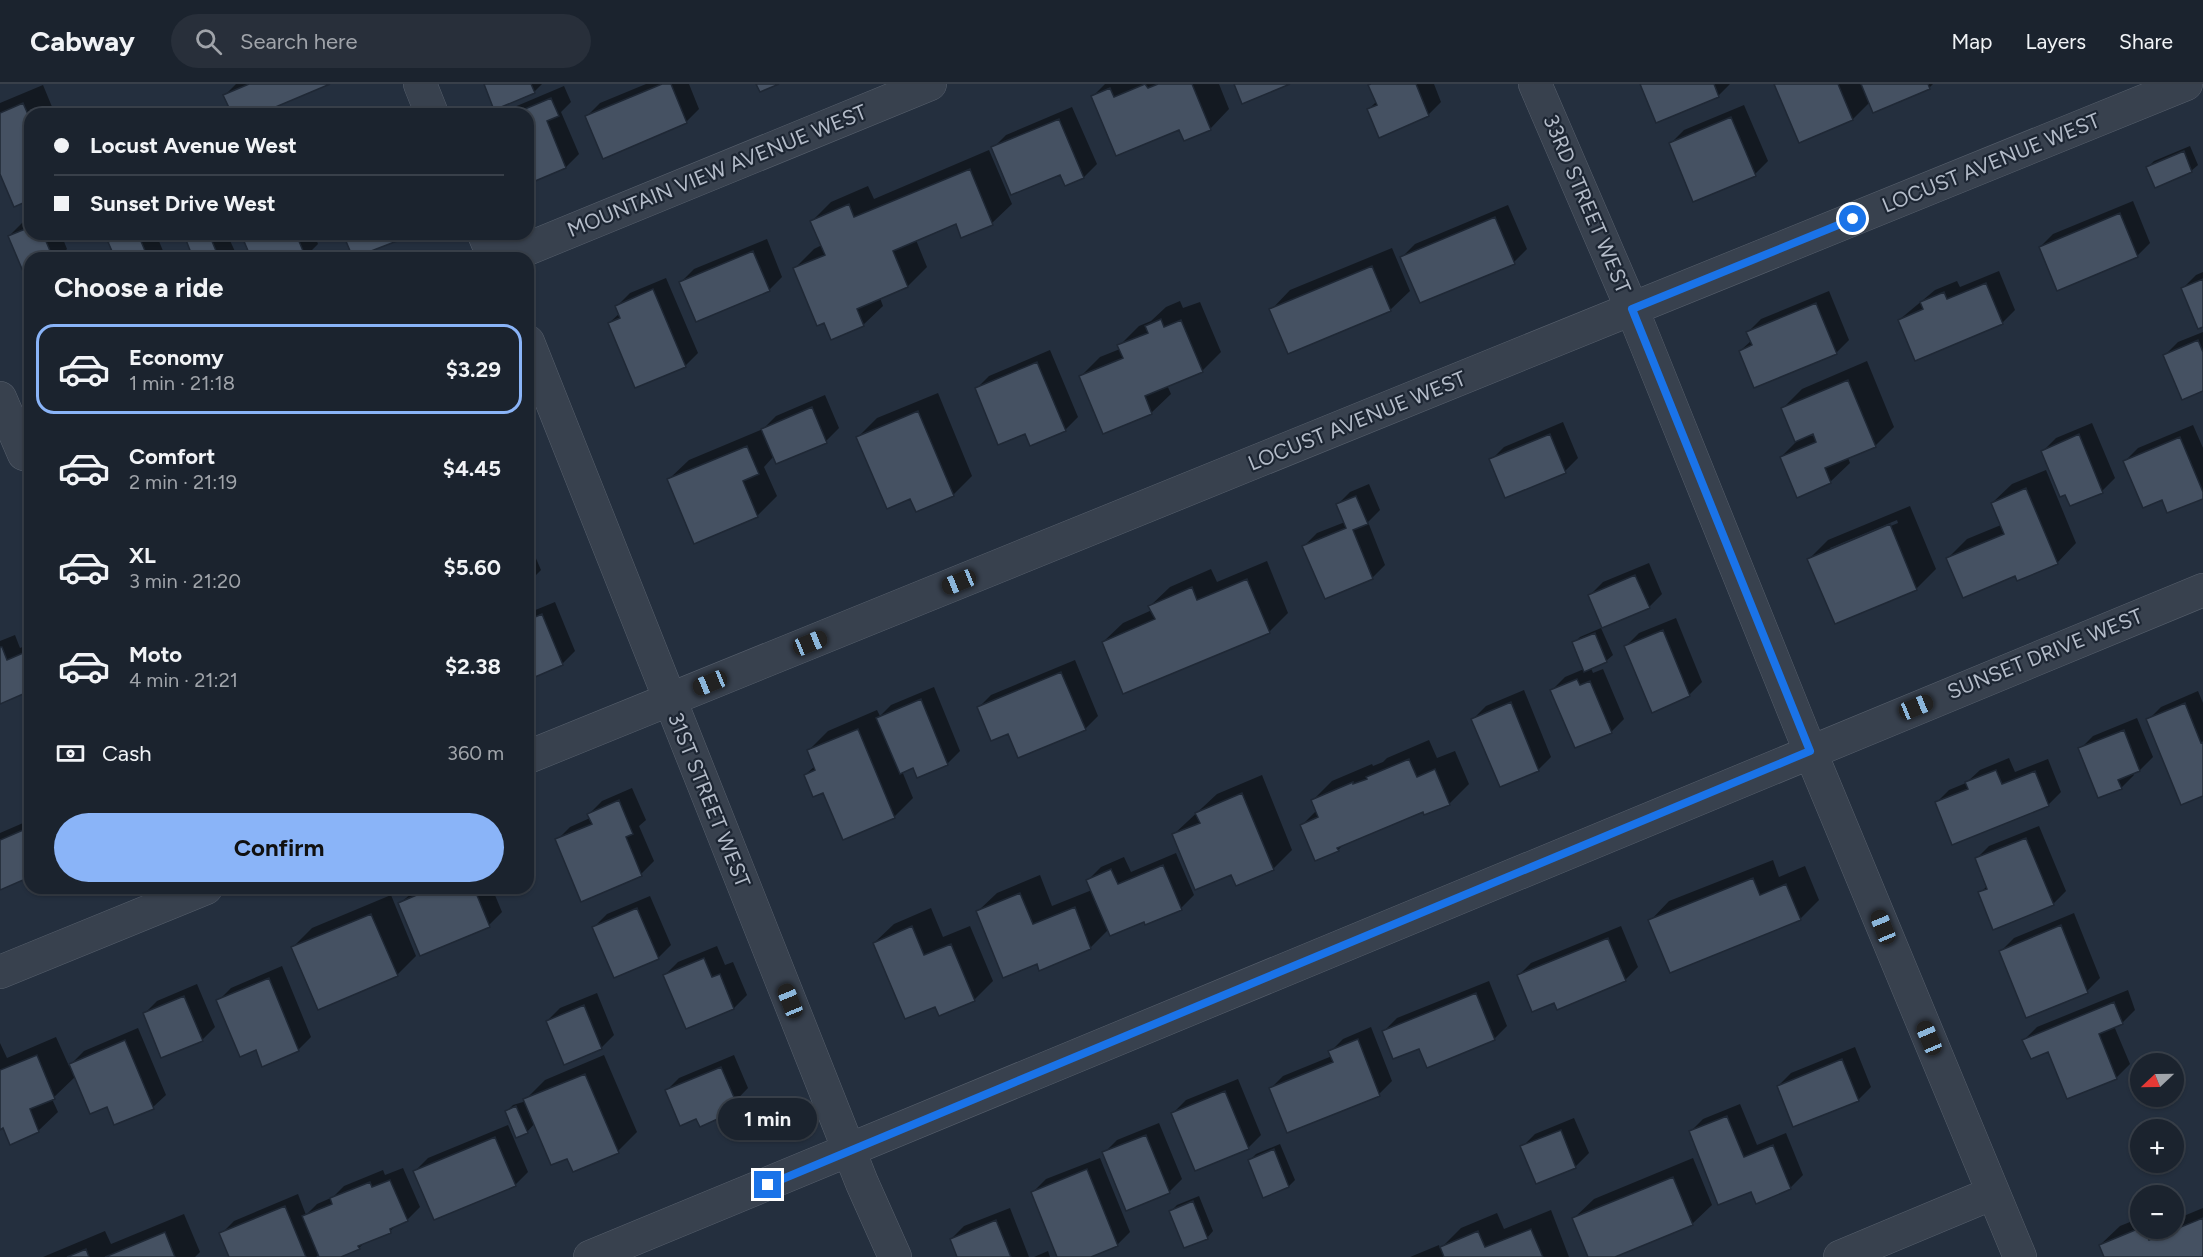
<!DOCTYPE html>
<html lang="en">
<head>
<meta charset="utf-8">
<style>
  :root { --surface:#1b232e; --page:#282f3a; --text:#f1f3f6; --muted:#a0a4aa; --line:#39404a; --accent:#8ab4f8 }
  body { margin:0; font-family:Figtree,sans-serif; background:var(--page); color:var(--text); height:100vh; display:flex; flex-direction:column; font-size:22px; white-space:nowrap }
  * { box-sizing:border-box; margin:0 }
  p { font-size:20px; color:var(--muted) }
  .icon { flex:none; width:33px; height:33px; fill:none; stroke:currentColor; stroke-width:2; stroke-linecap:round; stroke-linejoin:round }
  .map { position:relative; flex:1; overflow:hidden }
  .side { position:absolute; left:24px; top:168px; width:510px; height:642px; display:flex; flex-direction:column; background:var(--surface); border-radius:18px; box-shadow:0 2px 4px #0004,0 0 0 2px var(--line) }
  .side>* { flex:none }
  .hud { position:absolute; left:24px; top:24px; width:510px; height:132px; border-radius:18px; box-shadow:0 2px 4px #0004,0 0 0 2px var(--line); display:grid; align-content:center; height:132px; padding:0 30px; background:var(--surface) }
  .needle { width:39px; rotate:248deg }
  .fabs { position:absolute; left:2130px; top:969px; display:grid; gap:12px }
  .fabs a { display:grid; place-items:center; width:54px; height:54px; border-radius:50%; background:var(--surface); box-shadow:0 2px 4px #0004,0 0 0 2px var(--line); font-size:30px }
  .end { position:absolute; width:27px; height:27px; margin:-14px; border:8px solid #1a73e8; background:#fff; box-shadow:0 0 0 3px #fff }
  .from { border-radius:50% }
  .bubble { position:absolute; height:42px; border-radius:21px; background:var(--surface); box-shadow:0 2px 4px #0004,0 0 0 2px var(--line); font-size:20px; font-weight:700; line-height:42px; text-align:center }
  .car { position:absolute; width:18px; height:36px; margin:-18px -9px; border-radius:8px; box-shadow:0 0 4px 2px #0007; background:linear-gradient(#222 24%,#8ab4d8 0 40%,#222 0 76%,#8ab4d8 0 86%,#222 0) }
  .hud b { display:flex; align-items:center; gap:21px; height:57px; font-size:22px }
  .hud b+b { border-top:2px solid var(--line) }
  .hud i { width:15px; height:15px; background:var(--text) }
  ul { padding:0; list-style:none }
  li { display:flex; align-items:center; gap:18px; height:90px; margin:0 12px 9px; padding:0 18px; border:3px solid transparent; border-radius:18px }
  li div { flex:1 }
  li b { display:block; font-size:22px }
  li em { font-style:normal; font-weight:700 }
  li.current { border-color:var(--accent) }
  li>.icon { width:54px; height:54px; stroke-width:1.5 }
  h2 { padding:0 30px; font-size:27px; line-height:72px }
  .pay { display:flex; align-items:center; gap:15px; height:66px; padding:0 30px; font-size:22px }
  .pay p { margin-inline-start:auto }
  .button { display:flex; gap:12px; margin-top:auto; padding:12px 30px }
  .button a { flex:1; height:69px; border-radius:36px; background:var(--accent); color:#111; font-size:24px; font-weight:700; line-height:69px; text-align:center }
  header { display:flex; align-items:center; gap:36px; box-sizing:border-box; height:84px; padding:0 30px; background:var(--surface); border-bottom:2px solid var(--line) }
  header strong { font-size:28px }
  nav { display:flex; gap:33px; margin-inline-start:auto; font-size:21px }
  .search { width:420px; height:54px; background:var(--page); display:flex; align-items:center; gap:15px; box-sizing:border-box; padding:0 21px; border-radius:33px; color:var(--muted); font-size:22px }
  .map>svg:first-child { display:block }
  .shadow { fill:#0007; fill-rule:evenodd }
  .building { fill:#455162; stroke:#1f2835; stroke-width:1.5 }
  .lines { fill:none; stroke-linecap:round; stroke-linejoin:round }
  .minor-casing { stroke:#565f6c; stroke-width:34 }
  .minor { stroke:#38414e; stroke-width:33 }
  .route { stroke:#1a73e8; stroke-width:8 }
  .labels { text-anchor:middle; stroke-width:4.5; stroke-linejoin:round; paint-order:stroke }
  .street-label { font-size:21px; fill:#b4bcc9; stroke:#1d2633 }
</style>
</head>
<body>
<header>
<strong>Cabway</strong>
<div class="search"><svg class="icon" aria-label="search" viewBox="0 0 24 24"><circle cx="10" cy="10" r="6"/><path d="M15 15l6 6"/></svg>Search here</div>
<nav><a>Map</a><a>Layers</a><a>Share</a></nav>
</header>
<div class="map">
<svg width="2203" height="1173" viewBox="0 0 2203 1173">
  <rect width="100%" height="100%" fill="#242f3e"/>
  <path class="shadow" d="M236 0H327L255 30H233L225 11Z
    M485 0H542L534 8Z
    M646 0H689L699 25 686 38 587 32 600 19Z
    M1105 0H1219L1229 25 1210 45 1180 44 1093 12Z
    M1372 0H1434L1441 18 1428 31 1369 25 1377 17Z
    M1641 0H1730L1718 12Z
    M1776 0H1933L1929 4 1870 18 1853 35Z
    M43 1 55 30H30V115L0 86V19Z
    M564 2 571 18 561 28 579 70 566 83 528 98V30H506L512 24Z
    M1744 21 1768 77 1755 90 1694 116 1671 59 1684 46Z
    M1072 23 1097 80 1084 93 1066 100 1061 89 993 64 1006 51Z
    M130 24 133 30H116Z
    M2190 62 2198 81 2191 87 2148 83 2154 77Z
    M989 66 1012 120 992 139 962 152 957 138 916 156 927 183 908 202 880 214 883 222 863 241 795 184 814 165 822 161 812 137 831 118 868 102 874 115Z
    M2133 117 2150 159 2137 172 2040 163 2053 150Z
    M1508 121 1527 165 1514 178 1402 173 1415 160Z
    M30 136V150H61L67 165 59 174H30V188L9 152 22 139Z
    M117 150H156L166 174H116L109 158Z
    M194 150H227L238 174H181L193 169 188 157Z
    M243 150H314L318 160 304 174H253Z
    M345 150H402L396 156Z
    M767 155 782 193 769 206 681 198 694 185Z
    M1392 164 1410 207 1390 226H1271L1290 206Z
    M1999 187 2015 226 2002 239 1899 236 1935 206 1957 197 1960 203Z
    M2203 188V241L2183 204 2196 191Z
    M666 194 698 269 685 282 609 239 620 229 617 222 630 209Z
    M1829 207 1849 256 1836 269 1740 267 1752 256 1748 248 1761 235Z
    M1180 217 1183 224 1200 218 1221 268 1202 287 1167 301 1171 310 1151 329 1081 292 1100 273 1120 265 1119 262 1139 242 1151 237 1166 223Z
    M2203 248V305L2165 271 2178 258Z
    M1050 266 1078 333 1065 346 976 305 989 292Z
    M1867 277 1894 343 1875 362 1848 374 1850 379 1830 398 1781 373 1801 353 1783 324 1802 305Z
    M938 309 972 392 953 411 911 413 858 353 877 334Z
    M825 311 839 344 826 357 774 372 764 383 777 412 757 432 669 395 689 376 763 345 776 332Z
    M1563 338 1578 374 1565 387 1491 376 1504 363Z
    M2092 339 2115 394 2102 407 2071 420 2043 367 2056 354Z
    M2193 341 2203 364V413L2125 377 2138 364Z
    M528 368 536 387 528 396Z
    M2046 386 2076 459 2057 479 2016 490 1948 474 1967 455 2001 441 1992 419 2012 400Z
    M1369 400 1380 426 1368 438 1385 481 1372 494 1304 462 1317 449 1345 438 1337 421 1350 408Z
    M1910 422 1936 485 1917 504 1836 538 1809 475 1828 456ZM1897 436 1898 439 1830 467V464Z
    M528 456 541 486 528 499Z
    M1267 477 1288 529 1269 548 1103 558 1123 539 1152 526 1150 522 1170 503 1211 485 1217 498Z
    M1649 479 1662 510 1649 523 1590 511 1603 498Z
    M555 518 575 567 562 580 528 594V529Z
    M1676 534 1702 598 1689 611 1626 562 1639 549Z
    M1601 544 1613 571 1606 577 1591 584 1593 589 1603 585 1624 635 1611 648 1552 606 1565 593 1584 585 1574 559 1580 553Z
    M15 551 20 564 30 560V605L0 618V557Z
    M1075 576 1098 632 1085 645 1009 648 978 624 991 611Z
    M934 603 960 667 947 680 914 682 902 687 913 714 894 733 824 707 805 691 815 682 808 667 828 647 877 626 880 632 891 621Z
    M1524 606 1551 673 1538 686 1473 635 1486 622Z
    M2198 607 2203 619V710L2148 636 2161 623Z
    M2137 634 2153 673 2140 686 2133 689 2134 691 2121 704 2080 665 2093 652Z
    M1429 656 1437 674 1455 667 1469 700 1449 720 1424 726 1345 759 1338 766 1302 741 1317 726 1313 716 1332 697 1372 680 1373 682 1383 678 1387 674Z
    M2009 674 2015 688 2048 675 2061 708 2048 721 1936 719 1949 706 1966 699 1980 686Z
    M1262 691 1292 766 1273 785 1232 789 1173 751 1217 710Z
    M632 704 646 736 639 742 654 777 641 790 557 756 570 743 590 734 589 730 602 717Z
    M30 736V792L0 804V749Z
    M2039 742 2066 807 2053 820 1980 809 1987 802 1976 775 1989 762Z
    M1176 769 1194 811 1181 824 1109 845 1091 863 1040 885 1037 878 977 828 997 809 1040 791 1052 822 1092 806 1088 796 1101 783 1124 773 1131 788Z
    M1773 776 1779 793 1805 782 1819 816 1800 835 1650 837 1669 817Z
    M418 804H492L502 828 489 841 421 870 400 819Z
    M391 811 416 872 397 891 293 863 312 844Z
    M650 812 671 861 658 874 594 843 607 830Z
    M931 824 943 853 970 842 993 897 974 916 936 921 874 859 894 840Z
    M2074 829 2100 894 2087 907 2027 932 2001 867 2014 854Z
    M1621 842 1638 883 1625 896 1555 918 1518 892 1531 879Z
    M717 862 725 881 733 878 747 911 734 924 687 943 665 891 678 878Z
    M282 882 311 953 298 966 257 964 218 917 231 904Z
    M1489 897 1507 942 1494 955 1384 947 1397 934Z
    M197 900 215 943 202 956 144 930 157 917Z
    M2128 906 2135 926 2122 939 2114 942 2130 980 2117 993 2068 1013 2049 966 2024 956 2037 943Z
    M597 909 614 951 601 964 547 937 560 924Z
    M1371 943 1392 997 1379 1010 1288 1047 1270 1005 1283 992 1332 972 1330 968 1343 955Z
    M138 944 166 1011 153 1023 107 1021 76 992 52 1015 58 1028 38 1047 4 1042 0 1044V959L7 974 56 953 69 982 84 967Z
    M1855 963 1871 1003 1858 1016 1778 1002 1791 989Z
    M604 971 637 1048 618 1067 568 1073 535 1039 527 1048 507 1027 513 1021 523 1018 545 996Z
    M734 971 748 1004 721 1032 697 1033 666 1007 679 994Z
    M1238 995 1261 1051 1248 1064 1173 1029 1186 1016Z
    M1740 1020 1757 1061 1786 1049 1803 1091 1790 1104 1752 1106 1690 1048 1703 1035Z
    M1574 1034 1589 1069 1576 1082 1536 1098 1522 1063 1535 1050Z
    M1159 1039 1182 1095 1169 1108 1104 1069 1117 1056Z
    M508 1041 528 1088 515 1101 415 1087 428 1074Z
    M1280 1060 1295 1096 1289 1102 1250 1076 1256 1070Z
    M1100 1074 1130 1148 1117 1161 1087 1173H1059L1033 1108 1046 1095Z
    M1693 1074 1712 1121 1692 1140 1611 1173H1590L1574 1134 1594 1115Z
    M403 1084 420 1123 407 1136 399 1139 390 1147 365 1158 359 1164 337 1173H321L320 1170 316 1173H231L221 1150 234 1137 298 1110 306 1131 317 1120 333 1113 344 1102 383 1086 385 1091Z
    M1199 1112 1213 1147 1207 1154 1171 1127 1177 1121Z
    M1010 1124 1029 1173H959L951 1155 964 1142Z
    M2203 1124V1173H2105L2100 1161 2120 1142 2140 1134V1144H2174V1136Z
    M1551 1126 1569 1173H1410L1439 1161 1440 1165 1461 1144 1497 1129 1504 1145Z
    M184 1130 200 1168 195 1173H43L105 1147 111 1160Z
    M1048 1167 1050 1173H1034Z"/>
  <path class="building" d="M249 0H330L259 30H232L223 11Z
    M484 0H531L535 9 494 26Z
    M662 0H671L687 39 603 75 585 32Z
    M756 0H779L760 8Z
    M1145 0 1148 4 1158 0H1192L1211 46 1184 57 1179 46 1116 72 1091 12 1110 4 1114 13Z
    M1234 0H1290L1242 20Z
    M1371 0H1416L1429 32 1379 54 1367 25 1377 21 1368 1Z
    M1640 0H1714L1719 13 1656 39Z
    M1774 0H1838L1853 36 1799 59Z
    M1861 0H1928L1930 5 1873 29Z
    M551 14 559 32 547 37 566 84 528 100V30H513Z
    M23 19 30 35V116L14 123 0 90V29Z
    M1731 33 1756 92 1693 118 1669 59Z
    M1059 35 1084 94 1065 102 1060 91 1011 111 991 63Z
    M2184 67 2192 88 2155 104 2146 83Z
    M970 85 993 141 961 154 956 140 893 167 908 203 857 225 864 242 831 256 824 239 817 242 793 184 825 171 810 137 849 120 854 133Z
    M2120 129 2138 173 2057 207 2039 163Z
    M1495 133 1515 180 1420 219 1400 173Z
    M30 143V150H43L53 174H30V190L25 192 8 152Z
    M126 150H138L148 174H115L108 158Z
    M201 150H209L219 174H193L186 156Z
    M241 150H296L306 174H251Z
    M343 150H394L397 157 353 174Z
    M753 167 770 207 696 238 679 198Z
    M1372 182 1391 227 1288 270 1269 225Z
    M2203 195V243L2198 245 2181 204Z
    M1986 199 2003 240 1915 277 1898 236 1923 225 1920 218 1944 208 1947 215Z
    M653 205 686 283 635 304 608 239 620 234 615 222Z
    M1816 219 1837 270 1754 304 1739 267 1752 261 1746 248Z
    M1161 235 1164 243 1181 236 1203 288 1145 312 1152 330 1103 350 1079 292 1123 274 1117 261 1148 249 1145 242Z
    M2198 256 2203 268V307L2182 316 2163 271Z
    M1037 278 1066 347 1030 362 1025 350 998 361 975 304Z
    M1848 296 1876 363 1825 384 1831 399 1797 414 1780 373 1816 358 1813 350 1795 358 1781 324Z
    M812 323 827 359 776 380 761 345Z
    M918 327 954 412 916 428 910 415 887 425 856 353Z
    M1550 350 1566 389 1505 414 1489 375Z
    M2079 350 2103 409 2070 422 2065 411 2060 413 2041 367Z
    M2180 353 2203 408V415L2167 429 2162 416 2143 424 2123 377Z
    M747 362 759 390 743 397 758 433 694 460 667 395Z
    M2026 404 2058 480 2017 497 2015 492 1963 514 1946 474 2004 450 1991 419Z
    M1356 412 1368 440 1353 446 1373 495 1325 515 1302 462 1346 444 1336 420Z
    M1890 440 1917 506 1835 540 1807 475Z
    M1635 491 1650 524 1602 544 1588 511Z
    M1247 495 1270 549 1123 610 1102 558 1155 535 1148 522 1192 503 1197 516Z
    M542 530 563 581 528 596V536Z
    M1663 546 1690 612 1652 629 1624 562Z
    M1595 549 1607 578 1584 588 1572 558Z
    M0 563H2L7 576 30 566V607L0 620Z
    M1061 588 1086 646 1018 674 1008 650 991 657 977 623Z
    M1577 595 1580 601 1590 597 1612 649 1575 664 1550 606Z
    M921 615 948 681 917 694 913 684 900 690 876 634Z
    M1511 618 1539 687 1500 703 1471 635Z
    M2185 619 2201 659 2203 658V712L2181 721 2146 635Z
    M858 645 895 734 843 756 823 709 813 713 804 691 815 686 807 666Z
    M2124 646 2140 687 2118 696 2122 705 2098 714 2078 664Z
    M1409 675 1417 693 1435 685 1450 721 1424 731 1423 728 1337 764 1339 767 1315 777 1300 741 1318 733 1311 716 1353 698V700L1367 695 1366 693Z
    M1996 686 2002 700 2035 687 2049 722 1952 761 1935 718 1968 705 1965 698Z
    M1242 709 1274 786 1236 802 1231 791 1195 806 1172 750 1200 739 1195 729Z
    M619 716 633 750 626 753 642 792 581 818 555 755 592 740 587 730Z
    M30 743V793L0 806V756Z
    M2026 754 2054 821 1993 846 1978 808 1987 805 1975 774Z
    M1163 781 1182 826 1145 841 1144 838 1110 852 1086 796 1111 785 1118 800Z
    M1753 794 1760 811 1786 800 1801 836 1670 889 1648 836Z
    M433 804H474L490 843 420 872 398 819Z
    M1020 809 1033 840 1075 823 1091 865 1039 887 1037 880 1003 894 976 827Z
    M637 824 659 875 614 894 592 843Z
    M371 830 398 892 318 926 291 863Z
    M2061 841 2088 909 2026 934 1999 867Z
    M912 842 924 871 951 860 975 917 939 932 935 923 905 935 873 859Z
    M1608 854 1626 897 1557 926 1554 919 1532 928 1517 891Z
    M704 874 712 893 720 890 734 925 686 945 663 891Z
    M269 894 299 967 262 983 256 966 240 973 216 916Z
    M1476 909 1495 956 1427 984 1419 965 1393 975 1382 947Z
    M184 912 203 957 161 974 143 929Z
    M2114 918 2123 940 2099 950 2117 995 2067 1015 2048 968 2031 975 2022 956Z
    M584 921 602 965 564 981 546 937Z
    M1358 955 1380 1012 1287 1049 1269 1004 1333 978 1328 967Z
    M125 956 154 1025 114 1041 107 1023 90 1030 69 980Z
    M37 971 55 1015 30 1025 39 1048 10 1061 3 1044 0 1046V986Z
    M1842 975 1859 1017 1793 1043 1777 1002Z
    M721 983 736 1018 719 1026 722 1033 700 1043 696 1035 680 1042 665 1006Z
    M585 990 619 1069 573 1088 567 1075 551 1081 523 1015Z
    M1225 1007 1249 1065 1195 1087 1171 1029Z
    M516 1022 528 1049 516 1054 505 1027Z
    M1727 1032 1744 1073 1773 1061 1791 1105 1756 1120 1751 1108 1718 1121 1689 1047Z
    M1561 1046 1576 1084 1536 1100 1520 1062Z
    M1146 1051 1170 1109 1126 1127 1102 1068Z
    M495 1053 516 1102 434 1136 413 1087Z
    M1274 1065 1289 1103 1263 1114 1248 1076Z
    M1087 1085 1118 1162 1091 1173H1057L1031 1108Z
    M1673 1093 1693 1141 1615 1173H1588L1572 1134Z
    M390 1096 408 1137 390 1145 391 1149 358 1162 360 1165 341 1173H319L302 1132 332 1120 330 1114 370 1098 372 1103Z
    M1193 1117 1208 1155 1184 1164 1169 1127Z
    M285 1122 306 1173H229L219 1149Z
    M2203 1134V1173H2104L2099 1161 2140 1144H2144L2149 1156Z
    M996 1136 1011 1173H957L950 1155Z
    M1531 1145 1543 1173H1444L1440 1163 1478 1147 1485 1163Z
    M165 1148 175 1173H105Z
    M86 1165 89 1173H67Z"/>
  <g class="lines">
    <defs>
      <path id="minor" d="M420 0 432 30
        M1535 0 1632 225 1810 667 2020 1173
        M484 150 494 174
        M505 174 930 0
        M528 258 862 1099 895 1173
        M0 314 24 370
        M528 673 2186 0
        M0 888 206 804
        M590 1173C1129 953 1665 726 2203 506
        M1840 1173 1993 1109"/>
    </defs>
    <use href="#minor" class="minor-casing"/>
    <use href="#minor" class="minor"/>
  </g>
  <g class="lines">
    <path class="route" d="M768 1101 1810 667 1632 225 1853 135"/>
  </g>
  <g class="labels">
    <g class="street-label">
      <text transform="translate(1991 79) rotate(-22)" y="7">LOCUST AVENUE WEST</text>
      <text transform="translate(717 87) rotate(-22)" y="7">MOUNTAIN VIEW AVENUE WEST</text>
      <text transform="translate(1587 120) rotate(67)" y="7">33RD STREET WEST</text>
      <text transform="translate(1357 337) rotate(-22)" y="7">LOCUST AVENUE WEST</text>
      <text transform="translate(2045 570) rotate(-22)" y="7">SUNSET DRIVE WEST</text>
      <text transform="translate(709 716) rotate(68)" y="7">31ST STREET WEST</text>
    </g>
  </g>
</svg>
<div class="fabs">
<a><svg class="needle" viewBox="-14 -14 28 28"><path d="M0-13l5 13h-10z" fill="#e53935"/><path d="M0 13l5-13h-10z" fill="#a0a4aa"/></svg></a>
<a>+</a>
<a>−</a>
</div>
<i class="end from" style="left:1853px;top:135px"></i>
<i class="end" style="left:768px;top:1101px"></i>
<div class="bubble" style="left:718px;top:1014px;width:99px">1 min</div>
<i class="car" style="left:959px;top:498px;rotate:248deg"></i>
<i class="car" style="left:810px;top:559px;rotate:68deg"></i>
<i class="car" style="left:710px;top:599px;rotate:248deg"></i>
<i class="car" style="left:1916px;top:623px;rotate:68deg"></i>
<i class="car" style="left:1883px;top:843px;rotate:338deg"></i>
<i class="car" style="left:790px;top:917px;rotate:338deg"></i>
<i class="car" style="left:1929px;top:954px;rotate:337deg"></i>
<div class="hud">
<b><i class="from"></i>Locust Avenue West</b>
<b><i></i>Sunset Drive West</b>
</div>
<section class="side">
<h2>Choose a ride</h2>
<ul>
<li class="current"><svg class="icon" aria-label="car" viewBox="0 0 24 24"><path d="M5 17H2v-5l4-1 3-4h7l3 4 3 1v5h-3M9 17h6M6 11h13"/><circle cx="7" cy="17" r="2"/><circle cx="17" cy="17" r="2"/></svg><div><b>Economy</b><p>1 min · 21:18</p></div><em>$3.29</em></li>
<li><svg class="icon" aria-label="car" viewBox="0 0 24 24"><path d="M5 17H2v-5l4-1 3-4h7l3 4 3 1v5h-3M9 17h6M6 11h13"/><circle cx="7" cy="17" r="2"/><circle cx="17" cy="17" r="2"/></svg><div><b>Comfort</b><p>2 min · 21:19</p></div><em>$4.45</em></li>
<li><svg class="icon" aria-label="car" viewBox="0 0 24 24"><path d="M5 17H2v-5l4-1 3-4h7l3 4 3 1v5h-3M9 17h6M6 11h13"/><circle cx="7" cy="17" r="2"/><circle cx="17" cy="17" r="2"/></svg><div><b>XL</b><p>3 min · 21:20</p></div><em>$5.60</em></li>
<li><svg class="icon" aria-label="car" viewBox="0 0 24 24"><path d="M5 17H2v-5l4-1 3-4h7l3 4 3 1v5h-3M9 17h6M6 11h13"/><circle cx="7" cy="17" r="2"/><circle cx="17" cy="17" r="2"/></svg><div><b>Moto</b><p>4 min · 21:21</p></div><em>$2.38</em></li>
</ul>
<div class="pay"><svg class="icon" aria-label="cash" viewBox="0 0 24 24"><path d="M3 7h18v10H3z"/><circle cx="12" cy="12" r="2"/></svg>Cash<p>360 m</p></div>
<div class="button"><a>Confirm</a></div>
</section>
</div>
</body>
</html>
